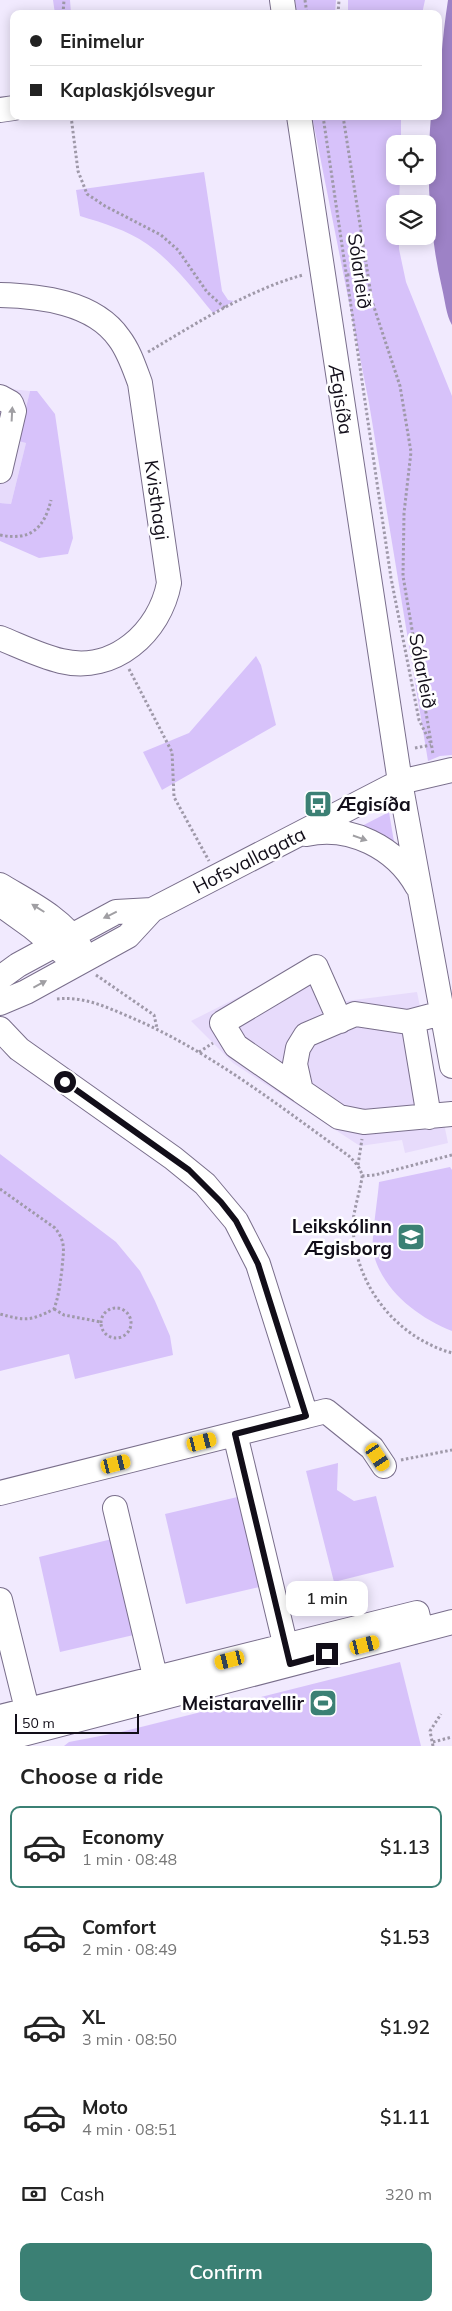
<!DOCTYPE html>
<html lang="en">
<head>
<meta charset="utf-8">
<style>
  :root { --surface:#fff; --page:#f2f2f2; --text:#222; --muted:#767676; --line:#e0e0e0; --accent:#3b8074 }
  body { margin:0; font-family:Mulish,sans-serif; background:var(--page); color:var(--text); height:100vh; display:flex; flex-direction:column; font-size:19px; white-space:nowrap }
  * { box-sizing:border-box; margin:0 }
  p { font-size:16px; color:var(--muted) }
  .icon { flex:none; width:28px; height:28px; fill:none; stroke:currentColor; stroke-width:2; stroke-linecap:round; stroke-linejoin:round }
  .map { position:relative; height:1746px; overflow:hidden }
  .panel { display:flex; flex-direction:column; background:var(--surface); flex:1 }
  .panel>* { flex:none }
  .banner { position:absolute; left:10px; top:10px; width:432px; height:110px; border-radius:10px; box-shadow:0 2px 12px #0003; display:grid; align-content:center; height:110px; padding:0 20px; background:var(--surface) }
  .buttons { position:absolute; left:386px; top:135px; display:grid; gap:10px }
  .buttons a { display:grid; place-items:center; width:50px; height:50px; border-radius:10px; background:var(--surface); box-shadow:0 2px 12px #0003; font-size:25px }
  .scale { position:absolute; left:15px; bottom:12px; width:124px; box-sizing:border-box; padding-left:5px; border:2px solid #120e19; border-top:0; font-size:14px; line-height:18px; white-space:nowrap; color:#120e19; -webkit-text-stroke:4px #fff; paint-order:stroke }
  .end { position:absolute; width:22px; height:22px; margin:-11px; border:6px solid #120e19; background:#fff; box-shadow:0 0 0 2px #fff }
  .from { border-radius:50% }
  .bubble { position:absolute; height:35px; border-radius:10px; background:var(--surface); box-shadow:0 2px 12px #0003; font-size:16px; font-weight:600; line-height:35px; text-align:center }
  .car { position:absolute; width:15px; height:30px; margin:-15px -8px; border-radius:6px; box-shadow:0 0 4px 1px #0007; background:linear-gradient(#f5c518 24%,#345 0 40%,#f5c518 0 76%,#345 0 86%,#f5c518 0) }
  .banner b { display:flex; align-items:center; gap:18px; height:48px; font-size:19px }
  .banner b+b { border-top:1px solid var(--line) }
  .banner i { width:12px; height:12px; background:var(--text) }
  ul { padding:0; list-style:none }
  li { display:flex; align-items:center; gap:15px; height:82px; margin:0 10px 8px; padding:0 10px; border:2px solid transparent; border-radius:10px }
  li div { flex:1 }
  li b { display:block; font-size:19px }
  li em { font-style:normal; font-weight:600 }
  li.current { border-color:var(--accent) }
  li>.icon { width:45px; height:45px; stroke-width:1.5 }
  h2 { padding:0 20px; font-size:22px; line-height:60px }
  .pay { display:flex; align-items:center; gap:12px; height:55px; padding:0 20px; font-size:19px }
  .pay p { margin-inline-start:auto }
  .primary-button { display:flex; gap:10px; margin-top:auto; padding:10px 20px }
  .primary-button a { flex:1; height:58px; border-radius:10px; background:var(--accent); color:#fff; font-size:20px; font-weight:600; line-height:58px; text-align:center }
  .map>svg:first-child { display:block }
  .built { fill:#e7dbfb }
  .green { fill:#d7c2fa }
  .water { fill:#9d82c6 }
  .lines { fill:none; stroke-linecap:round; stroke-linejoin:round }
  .minor-casing { stroke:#796e8b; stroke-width:26 }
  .path { stroke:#9f99a9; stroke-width:3; stroke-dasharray:2.5 2.5; stroke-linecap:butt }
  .minor { stroke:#fff; stroke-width:24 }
  .oneway { fill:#a09fa3 }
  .route { stroke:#120e19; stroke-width:6 }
  .labels { text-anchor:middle; stroke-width:5; stroke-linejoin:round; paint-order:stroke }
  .street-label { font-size:19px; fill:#120e19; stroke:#fff }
  .poi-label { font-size:19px; font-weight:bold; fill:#120e19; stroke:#fff; text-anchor:end }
</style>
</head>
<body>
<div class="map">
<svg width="452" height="1746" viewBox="0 0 452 1746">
  <rect width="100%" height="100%" fill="#f1eafe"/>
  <path class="built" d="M0 388 30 391 18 441 26 443 11 504 0 503Z
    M318 957 338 1002 417 992 448 1143 405 1153 402 1140 360 1146 233 1063 191 1021Z"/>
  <path class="green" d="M53 0H70L71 14H55Z
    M295 0H336L335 14H297Z
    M348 0H425L422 14H348Z
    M312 116H401V144H395V176H400L399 204H395V236H399V249L406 282 452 396V755L440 756 428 761 369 403Z
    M204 172 222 291 228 300 234 301 213 313C193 289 173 262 147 244 127 230 103 223 80 216L76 190Z
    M30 391H37L55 414 73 538 68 554 39 558 0 541V503L11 504 26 443 18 441Z
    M256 656 261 665 276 725 162 790 143 752 189 733Z
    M389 812 395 848 356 829Z
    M0 1154 116 1242 140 1271 155 1301 170 1336 173 1355 75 1379 69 1354 0 1371Z
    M450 1167 452 1170V1331C417 1317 382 1290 373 1252 371 1241 378 1197 379 1182Z
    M338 1463 337 1490 354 1501 376 1496 394 1567 334 1582 306 1471Z
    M246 1495 268 1585 186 1604 165 1514Z
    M116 1538 138 1634 60 1652 39 1557Z
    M400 1662 421 1746H64L69 1742 121 1732Z"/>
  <path class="water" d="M448 0H452V325C446 315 445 300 442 288 429 232 426 174 431 116H439C439 77 442 39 448 0Z"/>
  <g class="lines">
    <defs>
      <path id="minor" d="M282 0 284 14
        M0 110 14 108
        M299 116 400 782 452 1066
        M0 295C40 296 94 302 119 338 129 351 134 367 140 383L169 583C160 632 114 674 61 661 40 656 20 646 0 638
        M0 397 11 403 14 411 0 471
        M306 834C350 824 396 848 417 886
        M0 885C28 902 62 918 80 947
        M0 904 32 927 66 955
        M0 978 18 965 116 912 152 910
        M0 1003 26 992 128 936 152 910 388 788 400 782 452 770
        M442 1013 408 1022 355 1014 306 1035 298 1048 295 1064 301 1091 339 1117 364 1122 452 1114
        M413 1021 429 1117
        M0 1029 19 1049 173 1158 205 1184 236 1221 258 1264 306 1416
        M301 1091 236 1046 222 1023 316 967 340 1021
        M235 1434 289 1660
        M0 1493 326 1411 372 1448 384 1466
        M115 1508 159 1693
        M0 1600 31 1725
        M0 1717 417 1613 421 1630
        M0 1740 452 1622"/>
    </defs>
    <use href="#minor" class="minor-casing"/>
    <path class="path" d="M305 0 307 14
      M63 14 64 0
      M338 14 339 0
      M71 116 78 171 87 194 105 206 161 235 178 250 207 292 225 308
      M323 116 391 578 419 720 430 742
      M343 116 372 301 400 386 411 452 404 513 403 576 433 754
      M347 275 367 273
      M148 352C197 323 248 290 303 275
      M0 535C30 541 44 529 51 500
      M129 669 172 752 174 797 209 861
      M415 748 431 745
      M96 975 154 1015 157 1028
      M57 999C84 996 106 1007 130 1017 210 1051 279 1106 349 1156 354 1161 360 1167 362 1175 363 1180 353 1212 353 1223 353 1283 395 1337 452 1353
      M199 1052 213 1043
      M358 1165 362 1139
      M362 1176 375 1175 452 1155
      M0 1189 55 1228C67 1243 63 1252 62 1269 60 1284 59 1295 54 1309 31 1321 25 1321 0 1314
      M101 1323a15 15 0 1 1 30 0a15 15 0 1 1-30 0Z
      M54 1309 64 1315 101 1322
      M401 1460 452 1450
      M433 1742 452 1737
      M433 1746 430 1731 441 1714"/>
    <use href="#minor" class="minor"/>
  </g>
  <defs><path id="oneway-solid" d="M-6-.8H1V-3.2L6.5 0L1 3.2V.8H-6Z" transform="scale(1.25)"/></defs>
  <g class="oneway">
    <use href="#oneway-solid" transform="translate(12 414) rotate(-87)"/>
    <use href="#oneway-solid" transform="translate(360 838) rotate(19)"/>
    <use href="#oneway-solid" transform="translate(38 908) rotate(-148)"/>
    <use href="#oneway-solid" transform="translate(110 915) rotate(154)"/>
    <use href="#oneway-solid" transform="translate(40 984) rotate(-28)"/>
  </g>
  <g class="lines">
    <path class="route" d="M65 1082 189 1170 221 1202 236 1221 258 1264 306 1416 235 1434 290 1664 327 1654"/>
  </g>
  <defs>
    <symbol id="bus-square" viewBox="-11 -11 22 22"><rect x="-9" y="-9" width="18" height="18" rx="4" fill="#3b8074" stroke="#fff"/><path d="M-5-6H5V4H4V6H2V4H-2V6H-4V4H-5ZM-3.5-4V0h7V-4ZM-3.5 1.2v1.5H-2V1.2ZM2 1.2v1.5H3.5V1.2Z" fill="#fff"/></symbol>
    <symbol id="school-square" viewBox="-11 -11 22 22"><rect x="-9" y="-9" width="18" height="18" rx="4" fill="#3b8074" stroke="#fff"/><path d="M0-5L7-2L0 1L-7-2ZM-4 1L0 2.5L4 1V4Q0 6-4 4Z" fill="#fff"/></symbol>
    <symbol id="stadium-square" viewBox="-11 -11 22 22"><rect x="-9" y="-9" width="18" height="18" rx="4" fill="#3b8074" stroke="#fff"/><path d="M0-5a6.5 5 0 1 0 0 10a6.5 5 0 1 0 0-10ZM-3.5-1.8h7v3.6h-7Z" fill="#fff"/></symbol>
  </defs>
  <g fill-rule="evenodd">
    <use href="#bus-square" x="302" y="788" width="32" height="32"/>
    <use href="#school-square" x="395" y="1221" width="32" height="32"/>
    <use href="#stadium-square" x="307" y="1687" width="32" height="32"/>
  </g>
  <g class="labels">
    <g class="street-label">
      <text transform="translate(360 271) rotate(82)" y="7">Sólarleið</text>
      <text transform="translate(341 399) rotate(81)" y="7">Ægisíða</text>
      <text transform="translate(157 500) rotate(82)" y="7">Kvisthagi</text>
      <text transform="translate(423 671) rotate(79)" y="7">Sólarleið</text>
      <text transform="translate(249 860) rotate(-27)" y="7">Hofsvallagata</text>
    </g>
    <g class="poi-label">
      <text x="337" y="811" text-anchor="start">Ægisíða</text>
      <text x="392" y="1233">Leikskólinn<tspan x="392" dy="22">Ægisborg</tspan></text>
      <text x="304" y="1710">Meistaravellir</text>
    </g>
  </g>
</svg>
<div class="buttons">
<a><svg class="icon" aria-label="locate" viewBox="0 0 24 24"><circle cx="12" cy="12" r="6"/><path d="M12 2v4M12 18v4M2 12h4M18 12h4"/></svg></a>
<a><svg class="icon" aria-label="layers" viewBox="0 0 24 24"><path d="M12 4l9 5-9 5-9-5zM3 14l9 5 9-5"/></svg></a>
</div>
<div class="scale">50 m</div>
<i class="end from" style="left:65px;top:1082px"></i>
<i class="end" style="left:327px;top:1654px"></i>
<div class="bubble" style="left:286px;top:1581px;width:82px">1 min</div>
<i class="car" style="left:202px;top:1442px;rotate:76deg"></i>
<i class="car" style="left:378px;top:1457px;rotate:146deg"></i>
<i class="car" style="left:116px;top:1464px;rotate:76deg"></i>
<i class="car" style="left:365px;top:1645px;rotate:76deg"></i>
<i class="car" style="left:230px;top:1660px;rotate:256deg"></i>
<div class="banner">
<b><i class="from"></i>Einimelur</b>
<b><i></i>Kaplaskjólsvegur</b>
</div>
</div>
<section class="panel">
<h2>Choose a ride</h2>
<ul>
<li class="current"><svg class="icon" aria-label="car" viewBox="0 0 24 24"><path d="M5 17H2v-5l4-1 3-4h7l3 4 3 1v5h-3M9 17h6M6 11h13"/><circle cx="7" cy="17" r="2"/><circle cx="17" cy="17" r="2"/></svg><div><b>Economy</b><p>1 min · 08:48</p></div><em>$1.13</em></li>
<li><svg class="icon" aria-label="car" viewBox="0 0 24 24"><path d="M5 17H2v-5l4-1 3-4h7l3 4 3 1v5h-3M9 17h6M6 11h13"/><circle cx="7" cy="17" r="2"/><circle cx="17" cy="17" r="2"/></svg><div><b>Comfort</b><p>2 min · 08:49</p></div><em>$1.53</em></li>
<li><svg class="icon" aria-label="car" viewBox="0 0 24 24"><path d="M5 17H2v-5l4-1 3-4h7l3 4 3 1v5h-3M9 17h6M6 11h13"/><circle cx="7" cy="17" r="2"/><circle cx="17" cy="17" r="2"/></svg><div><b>XL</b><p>3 min · 08:50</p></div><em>$1.92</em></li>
<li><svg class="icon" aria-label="car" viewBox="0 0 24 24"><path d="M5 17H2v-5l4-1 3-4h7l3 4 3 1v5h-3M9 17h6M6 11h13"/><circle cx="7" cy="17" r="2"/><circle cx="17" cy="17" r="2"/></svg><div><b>Moto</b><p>4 min · 08:51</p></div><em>$1.11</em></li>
</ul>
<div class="pay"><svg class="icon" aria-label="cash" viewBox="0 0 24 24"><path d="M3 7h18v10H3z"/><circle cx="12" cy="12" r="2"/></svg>Cash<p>320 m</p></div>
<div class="primary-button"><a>Confirm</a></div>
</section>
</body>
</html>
